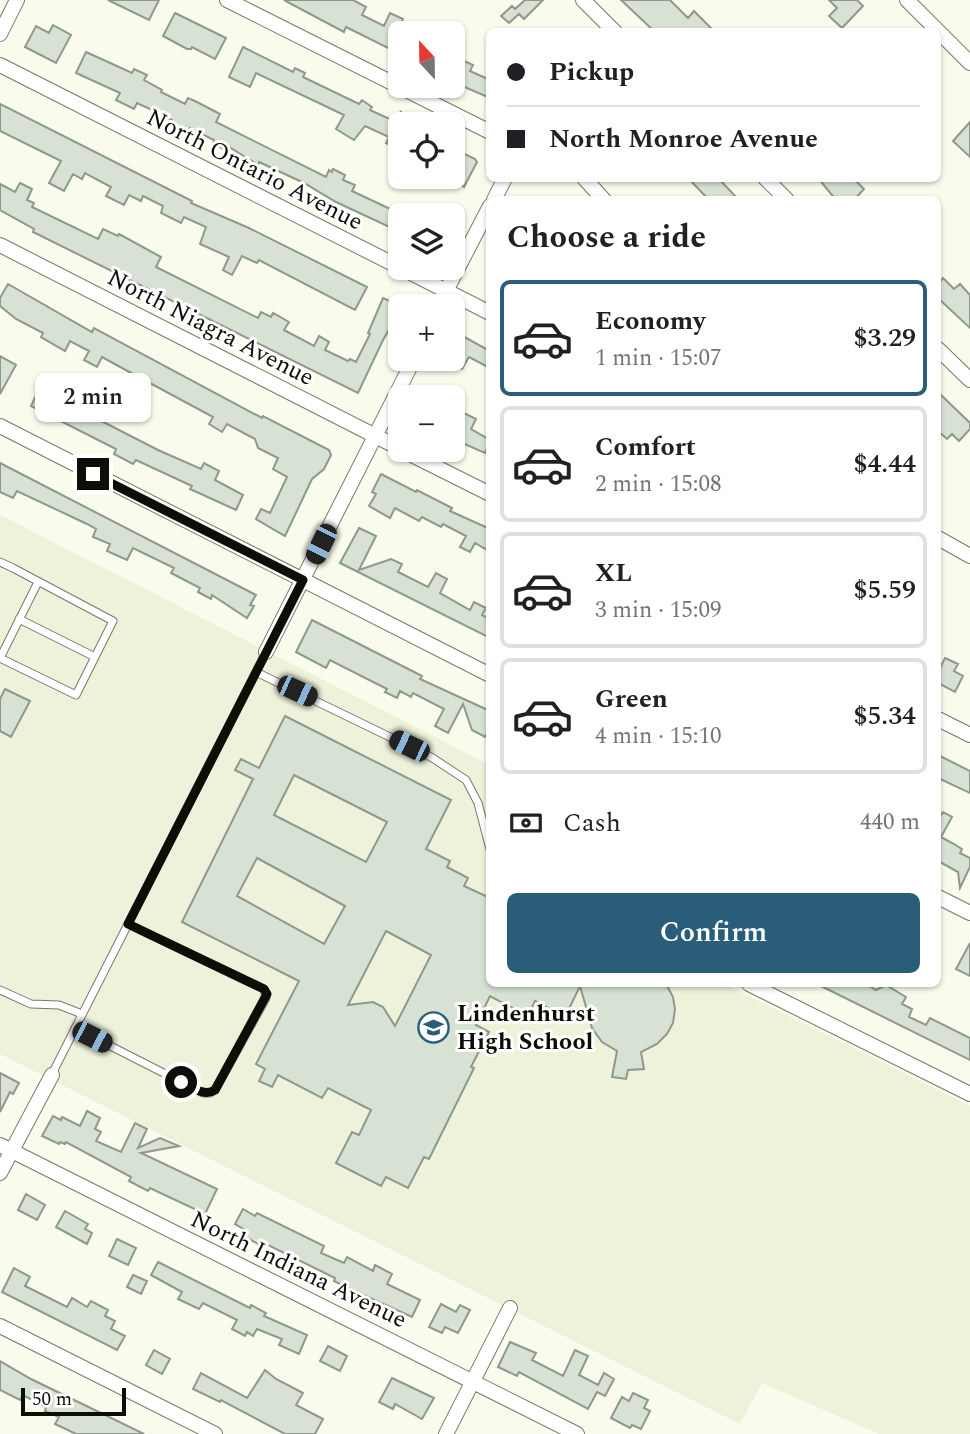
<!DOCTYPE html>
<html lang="en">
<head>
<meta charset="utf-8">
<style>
  :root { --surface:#fff; --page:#f2f2f2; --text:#202124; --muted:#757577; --line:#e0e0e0; --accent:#295d79 }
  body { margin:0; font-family:Spectral,serif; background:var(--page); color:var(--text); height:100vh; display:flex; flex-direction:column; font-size:26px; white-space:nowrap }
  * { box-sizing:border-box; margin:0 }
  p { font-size:23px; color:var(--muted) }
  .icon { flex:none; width:38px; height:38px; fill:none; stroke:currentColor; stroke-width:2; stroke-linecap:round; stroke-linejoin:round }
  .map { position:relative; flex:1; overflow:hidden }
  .details { position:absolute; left:486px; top:196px; width:455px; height:791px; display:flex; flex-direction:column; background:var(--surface); border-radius:10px; box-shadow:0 2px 5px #0004 }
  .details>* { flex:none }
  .banner { position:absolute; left:486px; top:28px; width:455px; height:154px; border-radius:10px; box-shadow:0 2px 5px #0004; display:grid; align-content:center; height:154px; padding:0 21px; background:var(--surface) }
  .needle { width:46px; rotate:338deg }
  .buttons { position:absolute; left:388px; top:21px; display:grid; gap:14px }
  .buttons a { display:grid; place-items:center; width:77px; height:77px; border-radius:10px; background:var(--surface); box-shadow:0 2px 5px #0004; font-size:35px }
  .scale { position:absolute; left:21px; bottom:18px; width:105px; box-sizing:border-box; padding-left:7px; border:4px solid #0e0e09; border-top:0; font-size:19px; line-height:24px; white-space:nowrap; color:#0e0e09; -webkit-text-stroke:5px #fff; paint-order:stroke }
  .end { position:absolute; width:32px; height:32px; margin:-16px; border:9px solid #0e0e09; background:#fff; box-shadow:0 0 0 4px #fff }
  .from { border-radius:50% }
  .bubble { position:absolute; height:49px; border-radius:10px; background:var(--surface); box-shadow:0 2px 5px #0004; font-size:23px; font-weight:600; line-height:49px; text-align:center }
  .car { position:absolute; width:21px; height:42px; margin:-21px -10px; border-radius:9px; box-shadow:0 0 5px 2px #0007; background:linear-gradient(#222 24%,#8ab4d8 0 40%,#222 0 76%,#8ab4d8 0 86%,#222 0) }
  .banner b { display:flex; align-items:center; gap:24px; height:66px; font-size:26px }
  .banner b+b { border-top:2px solid var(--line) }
  .banner i { width:18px; height:18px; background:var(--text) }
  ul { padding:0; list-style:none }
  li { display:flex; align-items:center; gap:21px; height:116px; margin:0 14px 10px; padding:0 7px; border:4px solid var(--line); border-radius:10px }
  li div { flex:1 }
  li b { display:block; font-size:26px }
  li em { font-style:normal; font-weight:600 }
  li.current { border-color:var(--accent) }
  li>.icon { width:63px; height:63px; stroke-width:1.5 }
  h2 { padding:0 21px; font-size:32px; line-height:84px }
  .pay { display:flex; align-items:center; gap:18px; height:77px; padding:0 21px; font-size:26px }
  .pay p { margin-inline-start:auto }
  .primary-button { display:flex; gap:14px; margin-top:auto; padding:14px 21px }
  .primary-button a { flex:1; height:80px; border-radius:10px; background:var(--accent); color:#fff; font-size:28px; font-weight:600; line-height:80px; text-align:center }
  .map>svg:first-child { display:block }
  .built { fill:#eef2db }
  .building { fill:#d7e1d4; stroke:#8f988c; stroke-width:2; fill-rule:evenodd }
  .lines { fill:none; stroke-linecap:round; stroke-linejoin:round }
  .lane-casing { stroke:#77796c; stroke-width:9 }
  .street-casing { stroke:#77796c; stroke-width:16 }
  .lane { stroke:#fff; stroke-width:7 }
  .street { stroke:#fff; stroke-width:14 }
  .route { stroke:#0e0e09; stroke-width:9 }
  .labels { text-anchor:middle; stroke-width:6; stroke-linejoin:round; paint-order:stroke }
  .street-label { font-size:24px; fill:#0e0e09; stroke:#fff }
  .poi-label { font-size:24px; font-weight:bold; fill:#0e0e09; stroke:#fff; text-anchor:start }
</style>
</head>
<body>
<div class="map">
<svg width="970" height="1434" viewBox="0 0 970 1434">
  <rect width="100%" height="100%" fill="#f9fbec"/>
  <path class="built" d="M0 515 490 765V984H724L970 1106V1434H879L762 1383 740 1424 0 1054Z"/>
  <path class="building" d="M108 0H159L149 20Z
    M284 0H353L366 7 362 15 384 26 390 13 403 19 396 32 401 34V49L390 44 388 48 346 27 344 32Z
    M525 0H543L524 19 519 14 509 23 501 16 512 6 515 9Z
    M621 0H670L688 18 694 11 715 32H655Z
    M829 0H857L863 6 842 28 829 16 837 8Z
    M175 13 226 38 215 59 192 47 191 49H187L163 36Z
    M53 25 71 35 56 63 25 47 36 26 49 33Z
    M243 47 293 72 295 68 305 73 303 77 359 104 362 100 372 107 370 110 396 122 401 111V142H399L396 148 386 143 389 137 365 126 354 140 336 129 344 115 256 73 250 87 229 77Z
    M86 52 132 73 134 69 147 75 144 80 162 90 161 92 185 104 188 98 197 102 220 114 216 122 326 177 329 170 332 172 333 169 345 175 343 180 355 185 352 191 403 215H401V225L398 231 336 202 304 183 259 162 258 165 229 147 227 151 213 143 214 140 190 128 188 132 171 124 172 120 152 110 137 103 134 109 116 100 120 93 76 73Z
    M453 56 473 65 470 71 490 80V98L453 82Z
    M0 104 192 201 191 203 249 228 367 287 355 310 259 260 257 263 242 256 232 275 223 270 229 257 200 244 206 227 184 217 181 223 161 213 163 206 143 196 141 201 129 195 124 205 106 196 111 187 85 173 82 179 73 174 64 191 49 183 61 161 0 131Z
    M970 122V157L953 141Z
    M453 151 464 156 465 154 475 159 477 162 464 187 453 181Z
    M688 178H718L739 200H709Z
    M818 178H853L864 189 854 200H836Z
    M20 183 32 189 27 200 34 203 32 207 98 239 103 229 118 236 119 234 161 257 156 267 258 318 261 312 271 317 273 313 289 322 284 330 314 346 319 336 329 342 325 350 348 361 350 359 356 362 370 334 368 333 383 298 401 306V310L393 327 391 326 383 340 358 393 33 232 34 229 0 210V184L15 192Z
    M943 278 954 289 960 284 970 295V328L938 298V284Z
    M8 284 92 332 94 328 262 418 263 416 329 450 331 455 324 469 312 479 285 536 256 519 261 509 270 513 287 477 273 469 278 458 258 448 255 439 227 424 222 432 209 424 213 417 122 368 102 357 97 367 84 360 89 351 70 341 65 351 41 337 43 333 16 319 0 306V298Z
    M459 334 490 351V368L469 357 462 369 453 364V346Z
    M0 356 16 365 0 394Z
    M39 389 158 450 201 469 204 463 219 471 215 480 243 495 236 510 190 489 192 486 136 460 133 464 114 454 116 449 110 446 31 406Z
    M938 392 970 423V429L959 441 952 434 947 439 938 431Z
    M464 413 476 419 471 429 490 440 485 453 453 439V433Z
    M0 463 256 595 250 605 254 606 247 618 212 595 211 599 198 592 200 588 171 573 174 568 133 548 127 560 107 551 110 544 93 537 96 529 87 524 17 491 13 498 0 492Z
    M381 474 416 492 417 490 452 508 450 511 490 529V543L487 550 475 543 470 552 460 547 466 536 443 524 441 527 422 517 419 521 395 508 390 518 369 506 376 494 372 492Z
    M359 528 376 536 359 570 391 559 402 564 398 572 428 587 436 573 447 579 440 593 470 610 474 602 486 608 482 615 490 619V638L340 563Z
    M312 620 422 676 420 679 490 711V728L485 737 472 730 463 704 448 733 435 726 444 709 413 693 411 697 400 691 397 698 385 692 387 689 330 660 326 668 296 652Z
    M945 658 958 664 954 671 963 676 955 692 938 683V672Z
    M5 689 30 701 11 737 0 731V699Z
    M285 716 451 800 426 849 450 861 447 867 468 878 464 886 490 898V984H666L673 997 675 1009 673 1023 667 1034 657 1044 641 1052 644 1069 628 1070 626 1079 612 1077 617 1051 602 1042 592 1028 580 986 565 1017 535 1001 528 1016 490 996 476 1025 489 1032 471 1067 474 1068 429 1159 424 1157 408 1188 386 1177 381 1186 336 1163 352 1132 359 1135 371 1110 328 1088 322 1098 278 1075 272 1087 259 1081 265 1069 256 1064 299 981 182 922 253 779 235 770 241 759 259 768ZM294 775 387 822 366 862 274 815ZM257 858 345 906 324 944 237 896ZM386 931 431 955 395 1026 383 1007 373 1002 348 1005Z
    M938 755 970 771V793L938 778Z
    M943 812 952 817 941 837 954 844 962 849 960 853 970 858V867L960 888 958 872 938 861V820Z
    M970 943V976L956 969Z
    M817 984H866L876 990 886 985 906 997 902 1004 912 1009 909 1017 926 1025 930 1018 970 1038V1060Z
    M0 1073 19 1083 13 1094 10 1092 0 1112Z
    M87 1111 100 1118 95 1129 101 1132 96 1141 121 1152 135 1123 147 1129 138 1148 160 1138 179 1146 141 1153 217 1189 205 1214 150 1188 148 1191 129 1181 131 1177 66 1142 65 1144 60 1142 59 1144 42 1136 53 1116 61 1120 62 1117 80 1126Z
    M26 1194 45 1205 37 1220 18 1210Z
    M243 1209 255 1216 257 1213 324 1246 321 1253 344 1263 347 1257 373 1271 375 1265 392 1274 387 1284 420 1300 412 1317 348 1288 334 1281 335 1278 260 1241 258 1244 244 1236 247 1231 235 1224Z
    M65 1211 88 1224 85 1229 92 1233 87 1244 56 1227Z
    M117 1239 136 1248 128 1265 109 1256Z
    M158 1262 250 1308 251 1305 266 1313 264 1316 307 1335 299 1354 279 1345 282 1339 257 1329 253 1336 247 1332 245 1336 232 1329 237 1320 203 1303 199 1309 178 1299 182 1292 151 1275Z
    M14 1268 30 1277 25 1286 67 1307 72 1298 87 1307 91 1301 108 1310 105 1316 115 1321 111 1329 125 1336 117 1350 2 1292Z
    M133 1275 147 1281 141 1294 127 1287Z
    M441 1304 456 1312 460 1305 470 1310 458 1333 445 1327 442 1333 429 1327Z
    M510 1342 536 1353 532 1360 563 1376 575 1350 588 1356 579 1375 598 1385 604 1373 614 1379 605 1396 597 1392 588 1409 519 1372 517 1376 498 1367Z
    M328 1346 347 1356 340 1371 320 1361Z
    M154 1350 170 1359 162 1374 146 1365Z
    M0 1361 31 1379 144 1434H76L55 1424 59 1417 45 1411 46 1407 23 1395 20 1400 0 1390Z
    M265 1370 276 1379 303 1393 296 1405 323 1419 315 1434H285L221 1400 220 1402 193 1389 201 1373 247 1398Z
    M392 1378 434 1398 422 1419 395 1404 393 1409 379 1402Z
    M633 1393 648 1400 644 1408 650 1411 641 1429 632 1425 630 1428 611 1418 622 1397 629 1401Z"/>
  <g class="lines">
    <defs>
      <path id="lane" d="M0 562 13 568 113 621 76 695 0 658 38 582
        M19 619 95 657
        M256 672 431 757 466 780 478 803 490 849
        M0 990 31 1004 59 1005 82 1014
        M75 1028 203 1093H210L215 1090 266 998 264 989 128 924
        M52 1074 266 652"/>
      <path id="street" d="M227 0 490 132
        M583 0 615 32
        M907 0 970 63
        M0 34 17 0
        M0 65 490 313
        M584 178 604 200
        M765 178 787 200
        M494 200 505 178
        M0 245 401 449
        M440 306 446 291 490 206
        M938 349 970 380
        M0 426 490 675
        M402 450 490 494
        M938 538 970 556
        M266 652 414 359
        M938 719 970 735
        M938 897 970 913
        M749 984 970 1094
        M0 1145 577 1434
        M0 1173 52 1075
        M0 1326 215 1434
        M446 1434 510 1308"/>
    </defs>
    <use href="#lane" class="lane-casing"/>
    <use href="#street" class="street-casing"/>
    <use href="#lane" class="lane"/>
    <use href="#street" class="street"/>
  </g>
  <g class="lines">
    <path class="route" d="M93 474 303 580 128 924 264 989 267 994 215 1090C204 1097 192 1087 181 1082"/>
  </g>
  <defs>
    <symbol id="school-ring" viewBox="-11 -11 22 22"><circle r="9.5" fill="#fff" stroke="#295d79" stroke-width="1.5"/><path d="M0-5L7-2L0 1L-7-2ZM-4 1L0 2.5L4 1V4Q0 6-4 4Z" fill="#295d79"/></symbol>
  </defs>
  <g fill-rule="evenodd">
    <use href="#school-ring" x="416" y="1010" width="35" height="35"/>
  </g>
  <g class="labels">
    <g class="street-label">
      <text transform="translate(255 169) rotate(27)" y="8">North Ontario Avenue</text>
      <text transform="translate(211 327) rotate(27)" y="8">North Niagra Avenue</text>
      <text transform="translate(299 1269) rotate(26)" y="8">North Indiana Avenue</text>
    </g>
    <g class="poi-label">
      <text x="457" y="1021">Lindenhurst<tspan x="457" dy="28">High School</tspan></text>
    </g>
  </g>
</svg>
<div class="buttons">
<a><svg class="needle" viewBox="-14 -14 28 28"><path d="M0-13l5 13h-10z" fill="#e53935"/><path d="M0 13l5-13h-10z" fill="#757577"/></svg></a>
<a><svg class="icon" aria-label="locate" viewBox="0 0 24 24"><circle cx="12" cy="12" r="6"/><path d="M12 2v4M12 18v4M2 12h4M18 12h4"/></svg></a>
<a><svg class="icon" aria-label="layers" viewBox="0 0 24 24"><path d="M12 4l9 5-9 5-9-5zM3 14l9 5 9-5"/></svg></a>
<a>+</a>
<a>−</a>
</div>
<div class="scale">50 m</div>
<i class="end from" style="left:181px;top:1082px"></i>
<i class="end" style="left:93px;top:474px"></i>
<div class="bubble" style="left:35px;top:373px;width:116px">2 min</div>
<i class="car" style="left:321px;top:544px;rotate:206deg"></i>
<i class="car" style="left:297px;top:691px;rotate:115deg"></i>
<i class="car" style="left:409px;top:746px;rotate:296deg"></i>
<i class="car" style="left:92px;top:1037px;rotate:117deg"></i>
<div class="banner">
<b><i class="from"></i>Pickup</b>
<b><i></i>North Monroe Avenue</b>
</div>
<section class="details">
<h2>Choose a ride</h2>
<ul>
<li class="current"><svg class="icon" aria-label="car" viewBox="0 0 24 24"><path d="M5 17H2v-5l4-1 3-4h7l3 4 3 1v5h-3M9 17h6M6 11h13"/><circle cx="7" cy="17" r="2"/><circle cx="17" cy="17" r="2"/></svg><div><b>Economy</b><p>1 min · 15:07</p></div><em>$3.29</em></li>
<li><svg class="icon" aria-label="car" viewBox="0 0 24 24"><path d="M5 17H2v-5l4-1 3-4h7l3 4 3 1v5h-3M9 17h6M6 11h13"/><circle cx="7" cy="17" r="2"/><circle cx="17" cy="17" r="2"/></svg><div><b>Comfort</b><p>2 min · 15:08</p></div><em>$4.44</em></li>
<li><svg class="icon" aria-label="car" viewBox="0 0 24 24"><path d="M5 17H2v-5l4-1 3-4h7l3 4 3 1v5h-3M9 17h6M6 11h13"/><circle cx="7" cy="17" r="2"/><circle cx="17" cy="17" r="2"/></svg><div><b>XL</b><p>3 min · 15:09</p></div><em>$5.59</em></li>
<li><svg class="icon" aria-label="car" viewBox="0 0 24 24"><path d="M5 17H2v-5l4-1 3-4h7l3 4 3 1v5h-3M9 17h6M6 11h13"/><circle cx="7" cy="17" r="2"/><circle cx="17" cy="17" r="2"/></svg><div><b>Green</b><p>4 min · 15:10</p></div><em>$5.34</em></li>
</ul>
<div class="pay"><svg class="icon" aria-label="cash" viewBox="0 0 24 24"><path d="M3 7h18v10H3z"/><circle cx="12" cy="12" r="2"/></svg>Cash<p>440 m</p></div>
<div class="primary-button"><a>Confirm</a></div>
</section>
</div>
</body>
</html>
